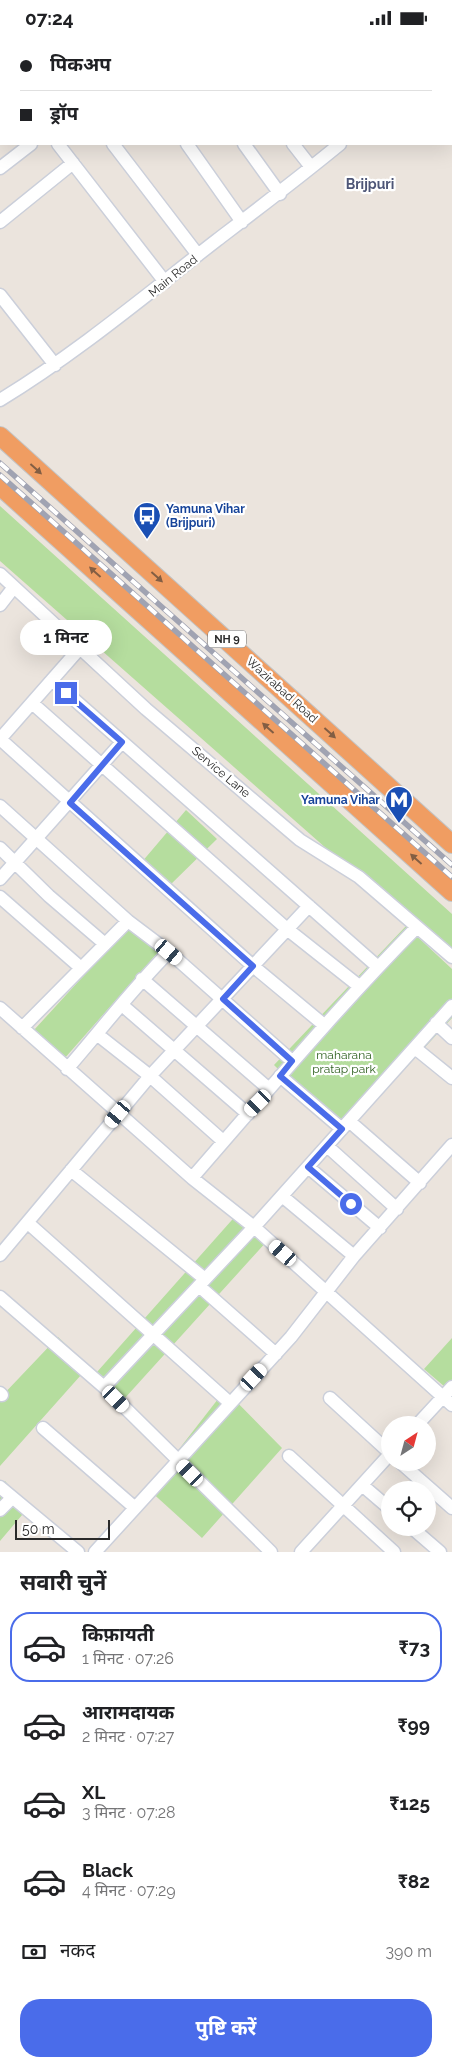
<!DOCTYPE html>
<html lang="hi">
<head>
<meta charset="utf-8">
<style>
  :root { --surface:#fff; --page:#f2f2f2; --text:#202124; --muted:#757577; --line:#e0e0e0; --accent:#4a6cea }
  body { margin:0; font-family:Raleway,"Noto Sans Devanagari",sans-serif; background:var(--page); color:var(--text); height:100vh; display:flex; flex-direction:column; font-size:19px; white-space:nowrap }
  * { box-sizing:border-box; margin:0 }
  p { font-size:16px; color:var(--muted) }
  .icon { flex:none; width:28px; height:28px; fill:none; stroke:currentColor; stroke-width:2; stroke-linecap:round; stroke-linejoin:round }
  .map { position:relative; height:1517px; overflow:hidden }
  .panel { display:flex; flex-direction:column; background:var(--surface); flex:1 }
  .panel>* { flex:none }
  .guide { position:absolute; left:0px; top:0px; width:452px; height:110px; box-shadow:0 5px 20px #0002; display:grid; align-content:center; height:110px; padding:0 20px; background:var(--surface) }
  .needle { width:32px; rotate:36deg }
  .buttons { position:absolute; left:381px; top:1381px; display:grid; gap:10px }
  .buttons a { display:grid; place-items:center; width:55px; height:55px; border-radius:50%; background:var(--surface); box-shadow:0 5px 20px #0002; font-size:25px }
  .scale { position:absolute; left:15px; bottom:12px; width:95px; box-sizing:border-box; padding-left:5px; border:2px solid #2a2a2a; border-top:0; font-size:14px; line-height:18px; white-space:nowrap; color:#2a2a2a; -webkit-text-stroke:4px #fff; paint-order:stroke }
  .end { position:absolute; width:22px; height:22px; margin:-11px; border:6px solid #4a6cea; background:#fff; box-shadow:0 0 0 2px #fff }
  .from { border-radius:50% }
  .bubble { position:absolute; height:35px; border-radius:18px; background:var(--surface); box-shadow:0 5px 20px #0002; font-size:16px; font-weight:700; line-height:35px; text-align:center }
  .car { position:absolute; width:15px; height:30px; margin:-15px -8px; border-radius:6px; box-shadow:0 0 4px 1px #0007; background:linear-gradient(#fff 24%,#345 0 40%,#fff 0 76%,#345 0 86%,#fff 0) }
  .guide b { display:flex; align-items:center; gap:18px; height:48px; font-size:19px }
  .guide b+b { border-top:1px solid var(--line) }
  .guide i { width:12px; height:12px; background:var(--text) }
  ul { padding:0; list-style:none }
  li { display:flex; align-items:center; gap:15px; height:70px; margin:0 10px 8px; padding:0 10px; border:2px solid transparent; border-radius:20px }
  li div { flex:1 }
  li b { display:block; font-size:19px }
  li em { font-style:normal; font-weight:700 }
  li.active { border-color:var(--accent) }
  li>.icon { width:45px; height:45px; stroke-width:1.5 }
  h2 { padding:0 20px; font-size:22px; line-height:60px }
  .pay { display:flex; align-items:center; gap:12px; height:55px; padding:0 20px; font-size:19px }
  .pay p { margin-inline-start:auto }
  .button { display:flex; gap:10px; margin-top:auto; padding:10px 20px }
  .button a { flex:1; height:58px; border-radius:20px; background:var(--accent); color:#fff; font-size:20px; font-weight:700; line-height:58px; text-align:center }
  .status { display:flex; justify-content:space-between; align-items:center; height:35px; padding:0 25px; background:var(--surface); direction:ltr }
  .status svg { height:14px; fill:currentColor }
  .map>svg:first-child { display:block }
  .green { fill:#b5dd9e }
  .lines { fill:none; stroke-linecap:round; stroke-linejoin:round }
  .minor-casing { stroke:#cbcfda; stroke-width:15 }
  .highway-casing { stroke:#c3c3c3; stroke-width:20 }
  .minor { stroke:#fff; stroke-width:12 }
  .highway { stroke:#f09d62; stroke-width:18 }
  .rail-casing { stroke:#a0a3b2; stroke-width:5.5 }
  .rail { stroke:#fff; stroke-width:4; stroke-dasharray:11; stroke-linecap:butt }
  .oneway { fill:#835e43 }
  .route { stroke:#4a6cea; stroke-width:6 }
  .labels { text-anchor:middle; stroke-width:4.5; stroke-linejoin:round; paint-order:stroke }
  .shield { fill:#fff; stroke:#6a6a6a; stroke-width:1 }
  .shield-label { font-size:11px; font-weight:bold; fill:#2a2a2a }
  .street-label { font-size:12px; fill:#2a2a2a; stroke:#fff }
  .transit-label { font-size:12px; font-weight:bold; fill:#164399; stroke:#fff; text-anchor:start }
  .park-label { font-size:12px; fill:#2f6020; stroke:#fff }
  .neighbourhood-label { font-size:14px; font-weight:bold; fill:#4e5677; stroke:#fff }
</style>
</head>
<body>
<div class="status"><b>07:24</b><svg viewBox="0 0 49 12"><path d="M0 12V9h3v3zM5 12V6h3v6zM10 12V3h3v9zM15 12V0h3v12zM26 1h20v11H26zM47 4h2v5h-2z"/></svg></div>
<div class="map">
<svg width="452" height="1517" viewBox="0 0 452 1517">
  <rect width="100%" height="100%" fill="#ebe4dd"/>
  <path class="green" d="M0 471 452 879V924L0 526Z
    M186 775 217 804 167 853 141 828Z
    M130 890 161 914 64 1024 34 995Z
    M406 891 452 934V983L344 1100 274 1030Z
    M239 1177 268 1205 125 1363 97 1337Z
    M58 1302 89 1331 0 1431V1363Z
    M452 1303V1358L424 1334Z
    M225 1355 282 1413 202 1503 148 1454Z
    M5 1446 28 1473 0 1506V1451Z"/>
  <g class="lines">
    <defs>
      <path id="minor" d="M30 0 31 1
        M167 0 168 1
        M216 0 217 1
        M304 0 305 1
        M367 0 368 1
        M424 0 425 1
        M451 24H452
        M0 31 1 32
        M58 109 165 247
        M113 109 198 220
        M187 109 242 187
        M244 109 280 159
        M293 109 311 132
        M0 133 31 109
        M0 187 73 128
        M0 260 55 330
        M0 365C77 318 146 260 217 205 259 173 300 142 340 109
        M0 539 146 674 300 805 359 842 452 922
        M0 570 14 552
        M52 645 378 932
        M32 668 287 894 359 951
        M0 704 253 931 324 990
        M0 704 80 613
        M0 771 128 886 169 917 292 1026
        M0 813 49 861 105 909
        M0 844 122 707
        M0 862 81 933
        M142 944 269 1054
        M122 970 248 1079
        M0 973 192 1143 254 1192 452 1370
        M436 988 452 1003
        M22 993 128 886
        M98 1000 150 1041 223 1106
        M415 1013 452 1043
        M67 1034C101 995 132 954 169 917
        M280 1041 342 1094
        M349 1086 420 1148
        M327 1111 397 1174
        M308 1132 380 1193
        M71 1135 205 1244
        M192 1143C266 1058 338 972 417 892
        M282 1161 354 1221
        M28 1188 230 1368
        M0 1220 150 1041 309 871
        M199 1251 276 1319
        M0 1262 104 1352 271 1517
        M104 1352 254 1192 452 971
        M0 1358 2 1360
        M330 1363 390 1418
        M417 1390 452 1352
        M43 1393 134 1472
        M289 1421 394 1517
        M401 1428 452 1473
        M362 1450 390 1474
        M0 1452 78 1517
        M0 1475 12 1463
        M411 1492 440 1517
        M95 1517 291 1302 354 1221 452 1110
        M301 1517 390 1419"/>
      <path id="highway" d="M0 401 452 809
        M0 451 452 857"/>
    </defs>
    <use href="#minor" class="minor-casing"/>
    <use href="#highway" class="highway-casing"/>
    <use href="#minor" class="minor"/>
    <use href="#highway" class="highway"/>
    <defs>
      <path id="rail" d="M0 428 452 830
        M0 440 452 842"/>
    </defs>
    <use href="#rail" class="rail-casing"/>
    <use href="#rail" class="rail"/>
  </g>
  <defs><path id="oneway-solid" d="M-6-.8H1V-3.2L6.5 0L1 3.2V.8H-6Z" transform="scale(1.25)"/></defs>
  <g class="oneway">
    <use href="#oneway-solid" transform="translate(36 434) rotate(42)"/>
    <use href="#oneway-solid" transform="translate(95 537) rotate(-138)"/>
    <use href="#oneway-solid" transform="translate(157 542) rotate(42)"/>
    <use href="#oneway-solid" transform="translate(268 693) rotate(-138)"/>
    <use href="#oneway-solid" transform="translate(330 698) rotate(42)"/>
    <use href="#oneway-solid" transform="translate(416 824) rotate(-138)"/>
  </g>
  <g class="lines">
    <path class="route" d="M66 658 122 707 70 768 253 931 223 964 292 1026 280 1041 342 1094 308 1132 351 1169"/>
  </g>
  <defs>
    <symbol id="bus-pin" viewBox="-11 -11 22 30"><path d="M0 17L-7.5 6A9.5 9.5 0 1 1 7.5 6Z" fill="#1a4fb4" stroke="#fff"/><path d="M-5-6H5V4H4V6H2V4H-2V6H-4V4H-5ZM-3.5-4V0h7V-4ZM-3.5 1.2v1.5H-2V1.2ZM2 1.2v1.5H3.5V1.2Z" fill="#fff"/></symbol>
    <symbol id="metro-pin" viewBox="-11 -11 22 30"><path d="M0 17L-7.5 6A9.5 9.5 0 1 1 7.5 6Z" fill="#1a4fb4" stroke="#fff"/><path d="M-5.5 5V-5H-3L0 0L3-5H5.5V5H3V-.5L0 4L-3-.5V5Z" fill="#fff"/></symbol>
  </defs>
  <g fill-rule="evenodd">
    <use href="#bus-pin" x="131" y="465" width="32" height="43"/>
    <use href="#metro-pin" x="383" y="749" width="32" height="43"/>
  </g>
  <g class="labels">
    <rect class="shield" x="208" y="595.5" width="38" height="17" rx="4"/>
    <g class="shield-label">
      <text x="227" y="608">NH 9</text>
    </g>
    <g class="street-label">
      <text transform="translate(173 241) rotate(-39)" y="4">Main Road</text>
      <text transform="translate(282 655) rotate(42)" y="4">Wazirabad Road</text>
      <text transform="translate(221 737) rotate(40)" y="4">Service Lane</text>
    </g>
    <g class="transit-label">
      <text x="166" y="478">Yamuna Vihar<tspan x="166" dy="14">(Brijpuri)</tspan></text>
      <text x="380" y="769" text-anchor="end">Yamuna Vihar</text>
    </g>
    <g class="park-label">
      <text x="344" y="1024">maharana<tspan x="344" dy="14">pratap park</tspan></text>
    </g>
    <g class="neighbourhood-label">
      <text x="370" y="154">Brijpuri</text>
    </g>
  </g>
</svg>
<div class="buttons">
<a><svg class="needle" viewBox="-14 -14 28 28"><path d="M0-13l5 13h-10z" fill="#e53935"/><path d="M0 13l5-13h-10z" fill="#757577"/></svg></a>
<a><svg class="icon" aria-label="locate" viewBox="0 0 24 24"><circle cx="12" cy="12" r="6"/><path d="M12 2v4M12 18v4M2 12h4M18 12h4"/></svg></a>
</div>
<div class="scale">50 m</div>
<i class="end from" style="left:351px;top:1169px"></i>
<i class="end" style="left:66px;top:658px"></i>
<div class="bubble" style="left:20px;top:585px;width:92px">1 मिनट</div>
<i class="car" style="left:169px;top:917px;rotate:130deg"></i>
<i class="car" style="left:258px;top:1068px;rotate:225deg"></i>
<i class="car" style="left:118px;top:1079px;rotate:220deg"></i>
<i class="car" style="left:283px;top:1218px;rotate:311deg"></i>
<i class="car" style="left:254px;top:1342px;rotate:43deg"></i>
<i class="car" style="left:116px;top:1364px;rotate:135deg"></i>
<i class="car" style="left:190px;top:1438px;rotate:315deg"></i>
<div class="guide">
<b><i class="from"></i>पिकअप</b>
<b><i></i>ड्रॉप</b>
</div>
</div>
<section class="panel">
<h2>सवारी चुनें</h2>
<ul>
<li class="active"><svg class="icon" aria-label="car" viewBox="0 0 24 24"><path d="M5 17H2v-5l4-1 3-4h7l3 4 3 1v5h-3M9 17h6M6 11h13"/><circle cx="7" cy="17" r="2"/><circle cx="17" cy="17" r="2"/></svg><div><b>किफ़ायती</b><p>1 मिनट · 07:26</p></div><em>₹73</em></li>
<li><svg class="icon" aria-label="car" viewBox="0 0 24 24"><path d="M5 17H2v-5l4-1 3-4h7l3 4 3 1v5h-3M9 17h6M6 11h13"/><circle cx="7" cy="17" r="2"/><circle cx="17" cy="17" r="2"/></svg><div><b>आरामदायक</b><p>2 मिनट · 07:27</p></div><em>₹99</em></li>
<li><svg class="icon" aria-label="car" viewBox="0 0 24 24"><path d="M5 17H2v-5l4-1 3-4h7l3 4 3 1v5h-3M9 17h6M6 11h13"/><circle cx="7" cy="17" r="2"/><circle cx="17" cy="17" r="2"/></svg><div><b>XL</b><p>3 मिनट · 07:28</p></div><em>₹125</em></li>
<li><svg class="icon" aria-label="car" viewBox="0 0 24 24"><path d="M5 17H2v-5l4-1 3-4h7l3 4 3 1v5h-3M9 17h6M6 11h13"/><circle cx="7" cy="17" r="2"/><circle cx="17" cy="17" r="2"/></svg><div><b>Black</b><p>4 मिनट · 07:29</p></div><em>₹82</em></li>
</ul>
<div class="pay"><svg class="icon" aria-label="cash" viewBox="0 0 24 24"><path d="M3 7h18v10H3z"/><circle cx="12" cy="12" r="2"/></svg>नकद<p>390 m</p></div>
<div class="button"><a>पुष्टि करें</a></div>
</section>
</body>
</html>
